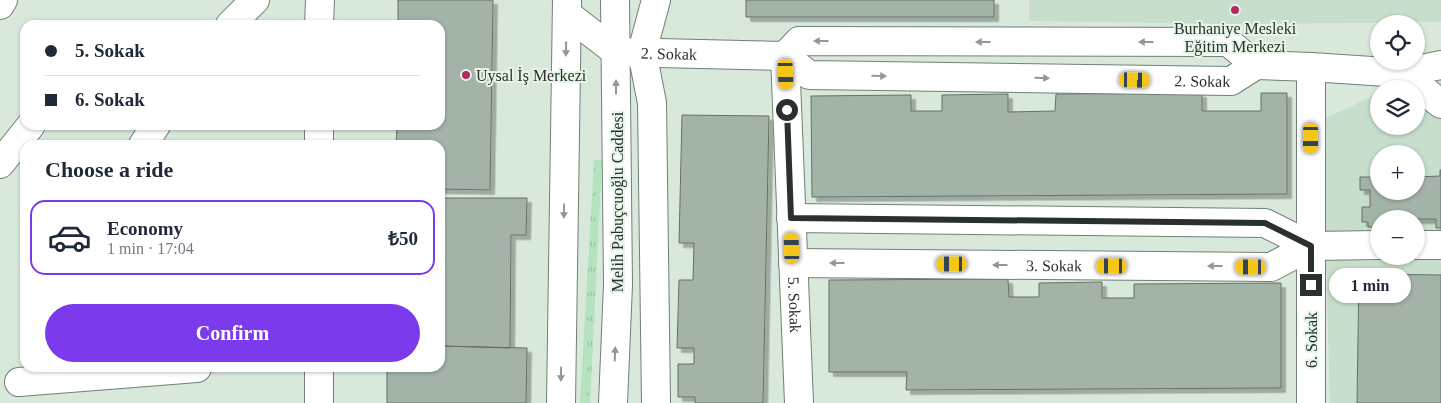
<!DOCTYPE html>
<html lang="en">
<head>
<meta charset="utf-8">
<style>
  :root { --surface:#fff; --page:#f6f6f7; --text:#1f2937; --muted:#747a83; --line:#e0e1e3; --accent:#7c3aed }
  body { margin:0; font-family:Georgia,serif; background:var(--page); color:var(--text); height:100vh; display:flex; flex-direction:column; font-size:19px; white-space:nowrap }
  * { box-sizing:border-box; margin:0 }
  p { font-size:16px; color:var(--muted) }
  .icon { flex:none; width:28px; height:28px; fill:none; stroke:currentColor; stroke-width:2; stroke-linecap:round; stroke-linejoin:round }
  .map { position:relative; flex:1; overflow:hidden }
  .side { position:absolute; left:20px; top:140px; width:425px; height:232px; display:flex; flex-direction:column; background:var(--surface); border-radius:15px; box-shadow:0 1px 4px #0004 }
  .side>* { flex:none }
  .banner { position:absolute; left:20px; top:20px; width:425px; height:110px; border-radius:15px; box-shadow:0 1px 4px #0004; display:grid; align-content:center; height:110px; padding:0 25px; background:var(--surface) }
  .controls { position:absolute; left:1370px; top:15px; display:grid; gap:10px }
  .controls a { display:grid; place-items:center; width:55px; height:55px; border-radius:50%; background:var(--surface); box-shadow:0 1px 4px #0004; font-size:25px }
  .end { position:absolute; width:22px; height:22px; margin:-11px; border:6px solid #2a302b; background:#fff; box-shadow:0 0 0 2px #fff }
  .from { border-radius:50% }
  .bubble { position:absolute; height:35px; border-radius:18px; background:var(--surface); box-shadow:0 1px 4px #0004; font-size:16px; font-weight:600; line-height:35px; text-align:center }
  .car { position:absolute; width:15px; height:30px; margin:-15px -8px; border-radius:6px; box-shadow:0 0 4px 1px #0007; background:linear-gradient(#f5c518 24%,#345 0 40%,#f5c518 0 76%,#345 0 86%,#f5c518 0) }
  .banner b { display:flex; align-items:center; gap:18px; height:48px; font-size:19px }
  .banner b+b { border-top:1px solid var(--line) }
  .banner i { width:12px; height:12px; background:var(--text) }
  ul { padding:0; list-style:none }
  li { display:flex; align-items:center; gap:15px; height:75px; margin:0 10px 8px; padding:0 15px; border:2px solid transparent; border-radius:15px }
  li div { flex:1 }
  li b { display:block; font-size:19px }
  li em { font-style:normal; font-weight:600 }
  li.active { border-color:var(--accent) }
  li>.icon { width:45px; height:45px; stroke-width:1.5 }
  h2 { padding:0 25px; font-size:22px; line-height:60px }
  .cta { display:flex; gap:10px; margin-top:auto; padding:10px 25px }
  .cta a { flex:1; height:58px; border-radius:30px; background:var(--accent); color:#fff; font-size:20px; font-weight:600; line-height:58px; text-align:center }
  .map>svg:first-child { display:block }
  .built { fill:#c7decc; fill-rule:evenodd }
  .grass { fill:url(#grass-tufts) }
  .building { fill:#a3b3a7; stroke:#637166; filter:url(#shadow) }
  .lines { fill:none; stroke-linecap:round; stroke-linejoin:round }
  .minor-casing { stroke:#718074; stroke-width:30 }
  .major-casing { stroke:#718074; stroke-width:30 }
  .minor { stroke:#fff; stroke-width:28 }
  .major { stroke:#fff; stroke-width:28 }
  .oneway { fill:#949895 }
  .route { stroke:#2a302b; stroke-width:6 }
  .poi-dot { fill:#b52961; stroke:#e5f6e9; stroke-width:2 }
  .labels { text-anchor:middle; stroke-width:4; stroke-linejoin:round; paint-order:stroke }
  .poi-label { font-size:16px; fill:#2a302b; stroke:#e5f6e9 }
  .street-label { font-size:16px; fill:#2a302b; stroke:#e5f6e9 }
</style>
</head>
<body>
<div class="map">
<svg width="1441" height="403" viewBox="0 0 1441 403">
  <defs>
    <pattern id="grass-tufts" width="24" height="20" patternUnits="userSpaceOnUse" patternTransform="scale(1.25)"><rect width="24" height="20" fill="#b5e2bf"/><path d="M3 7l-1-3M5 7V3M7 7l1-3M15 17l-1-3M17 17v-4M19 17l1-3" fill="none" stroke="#9cc2a4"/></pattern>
    <filter id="shadow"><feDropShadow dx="4.5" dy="4.5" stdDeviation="0" flood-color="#0004"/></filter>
  </defs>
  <rect width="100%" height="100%" fill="#d8e9dc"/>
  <path class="built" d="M1029 0H1441V22L1235 24 1029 21Z
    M1441 65V403H1330L1322 120 1379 93V126H1416V89H1389ZM1379 154H1416V191H1379ZM1379 219H1416V256H1379Z"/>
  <path class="grass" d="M594 160H602L590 403H580Z"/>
  <path class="building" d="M398 0H493L490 190 440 189V145H396L397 125H440V25H398Z
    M746 0H994V17H746Z
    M1202 93V111H1261V93H1287V194L812 197 811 96 911 95V111H942V95L1008 94V112L1055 111 1056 94Z
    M682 115 769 116 763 403H695V397H678V364H694V348H677L679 280H693L694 243H679Z
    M1440 170H1441V228H1436V219H1379V227H1368V222H1362V207H1370V190H1360V177H1372V172H1378L1379 191H1416V177L1440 176Z
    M440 198H527L526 235H511L510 348 440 346Z
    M1359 274 1441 275V403H1357Z
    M1008 279 1009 297H1039V283L1102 282V298H1134V284L1281 283V388L906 390 907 372H829V280Z
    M440 346 527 348 526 403H387V368H440Z"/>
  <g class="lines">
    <defs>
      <g id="minor">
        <path d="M656 0 642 52 652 103 656 403"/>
        <path d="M0 5 3 0"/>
        <path id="s1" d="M567 14 616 52 785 56 809 75 1231 81 1256 65"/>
        <path d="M230 25 255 0"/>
        <path d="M319 25 320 0"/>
        <path d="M785 56 799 41 1228 42 1256 65"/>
        <path id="s2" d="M785 56 799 403"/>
        <path d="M1256 65 1311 67 1402 73 1441 65"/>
        <path d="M1311 67V403"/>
        <path d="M1402 73 1441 104"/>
        <path d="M143 145 156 125"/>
        <path d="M319 145V125"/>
        <path d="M0 164 31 125"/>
        <path d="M791 218 1265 223 1311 246"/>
        <path d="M1416 245H1441"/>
        <path id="s3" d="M793 263 1271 267 1311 246 1379 245"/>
        <path d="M19 382 197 368"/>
        <path d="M319 403V368"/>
      </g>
      <path id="major" d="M561 403 567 0
        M613 403 618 285 615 0"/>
    </defs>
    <use href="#minor" class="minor-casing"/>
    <use href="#major" class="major-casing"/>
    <use href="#minor" class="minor"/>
    <use href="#major" class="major"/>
  </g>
  <defs><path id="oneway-solid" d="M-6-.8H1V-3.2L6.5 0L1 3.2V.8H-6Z" transform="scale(1.25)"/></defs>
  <g class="oneway">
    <use href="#oneway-solid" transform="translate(821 41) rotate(-180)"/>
    <use href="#oneway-solid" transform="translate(983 42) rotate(-180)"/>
    <use href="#oneway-solid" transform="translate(1146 42) rotate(-180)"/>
    <use href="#oneway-solid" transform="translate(566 49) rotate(91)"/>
    <use href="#oneway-solid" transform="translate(879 76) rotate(1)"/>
    <use href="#oneway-solid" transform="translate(1042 78) rotate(1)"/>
    <use href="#oneway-solid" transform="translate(616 87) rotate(-90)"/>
    <use href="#oneway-solid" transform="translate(564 211) rotate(91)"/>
    <use href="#oneway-solid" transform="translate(837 263) rotate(-180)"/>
    <use href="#oneway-solid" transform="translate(1000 265) rotate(-180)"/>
    <use href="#oneway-solid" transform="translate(1215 266) rotate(-180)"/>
    <use href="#oneway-solid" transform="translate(615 354) rotate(-88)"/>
    <use href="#oneway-solid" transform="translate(561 374) rotate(91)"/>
  </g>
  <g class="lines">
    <path class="route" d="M787 110 791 218 1265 223 1311 246V285"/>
  </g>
  <g class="poi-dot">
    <circle cx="1235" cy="10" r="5"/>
    <circle cx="466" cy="75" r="5"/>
  </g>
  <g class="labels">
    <g class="poi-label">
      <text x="1235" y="34">Burhaniye Mesleki<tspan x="1235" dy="18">Eğitim Merkezi</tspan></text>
      <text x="476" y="81" text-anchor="start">Uysal İş Merkezi</text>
    </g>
    <g class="street-label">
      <text dy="6" stroke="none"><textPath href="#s1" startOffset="115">2. Sokak</textPath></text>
      <text dy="6" stroke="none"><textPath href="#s1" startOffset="655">2. Sokak</textPath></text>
      <text transform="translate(617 202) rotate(-90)" y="6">Melih Pabuçcuoğlu Caddesi</text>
      <text dy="6" stroke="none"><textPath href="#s3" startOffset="261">3. Sokak</textPath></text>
      <text dy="6" stroke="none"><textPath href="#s2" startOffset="249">5. Sokak</textPath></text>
      <text transform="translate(1311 340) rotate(-90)" y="6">6. Sokak</text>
    </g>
  </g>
</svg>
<div class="controls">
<a><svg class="icon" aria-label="locate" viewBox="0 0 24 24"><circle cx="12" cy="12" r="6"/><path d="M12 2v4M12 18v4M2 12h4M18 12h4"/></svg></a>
<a><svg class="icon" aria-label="layers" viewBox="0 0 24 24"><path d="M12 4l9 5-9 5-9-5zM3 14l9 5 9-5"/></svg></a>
<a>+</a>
<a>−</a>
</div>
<i class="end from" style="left:787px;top:110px"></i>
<i class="end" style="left:1311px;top:285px"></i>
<div class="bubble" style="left:1329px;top:268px;width:82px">1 min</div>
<i class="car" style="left:786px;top:74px;rotate:178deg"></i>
<i class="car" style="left:1135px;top:80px;rotate:91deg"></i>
<i class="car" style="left:1311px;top:138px;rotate:180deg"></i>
<i class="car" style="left:792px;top:248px;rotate:358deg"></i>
<i class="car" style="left:952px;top:264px;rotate:270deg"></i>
<i class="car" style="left:1112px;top:266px;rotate:270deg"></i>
<i class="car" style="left:1251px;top:267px;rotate:270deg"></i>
<div class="banner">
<b><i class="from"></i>5. Sokak</b>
<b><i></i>6. Sokak</b>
</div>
<section class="side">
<h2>Choose a ride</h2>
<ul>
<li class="active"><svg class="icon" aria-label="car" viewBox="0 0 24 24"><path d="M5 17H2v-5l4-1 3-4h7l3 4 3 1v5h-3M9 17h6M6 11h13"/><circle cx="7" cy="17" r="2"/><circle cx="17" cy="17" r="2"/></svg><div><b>Economy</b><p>1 min · 17:04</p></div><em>₺50</em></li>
</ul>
<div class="cta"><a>Confirm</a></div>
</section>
</div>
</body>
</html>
